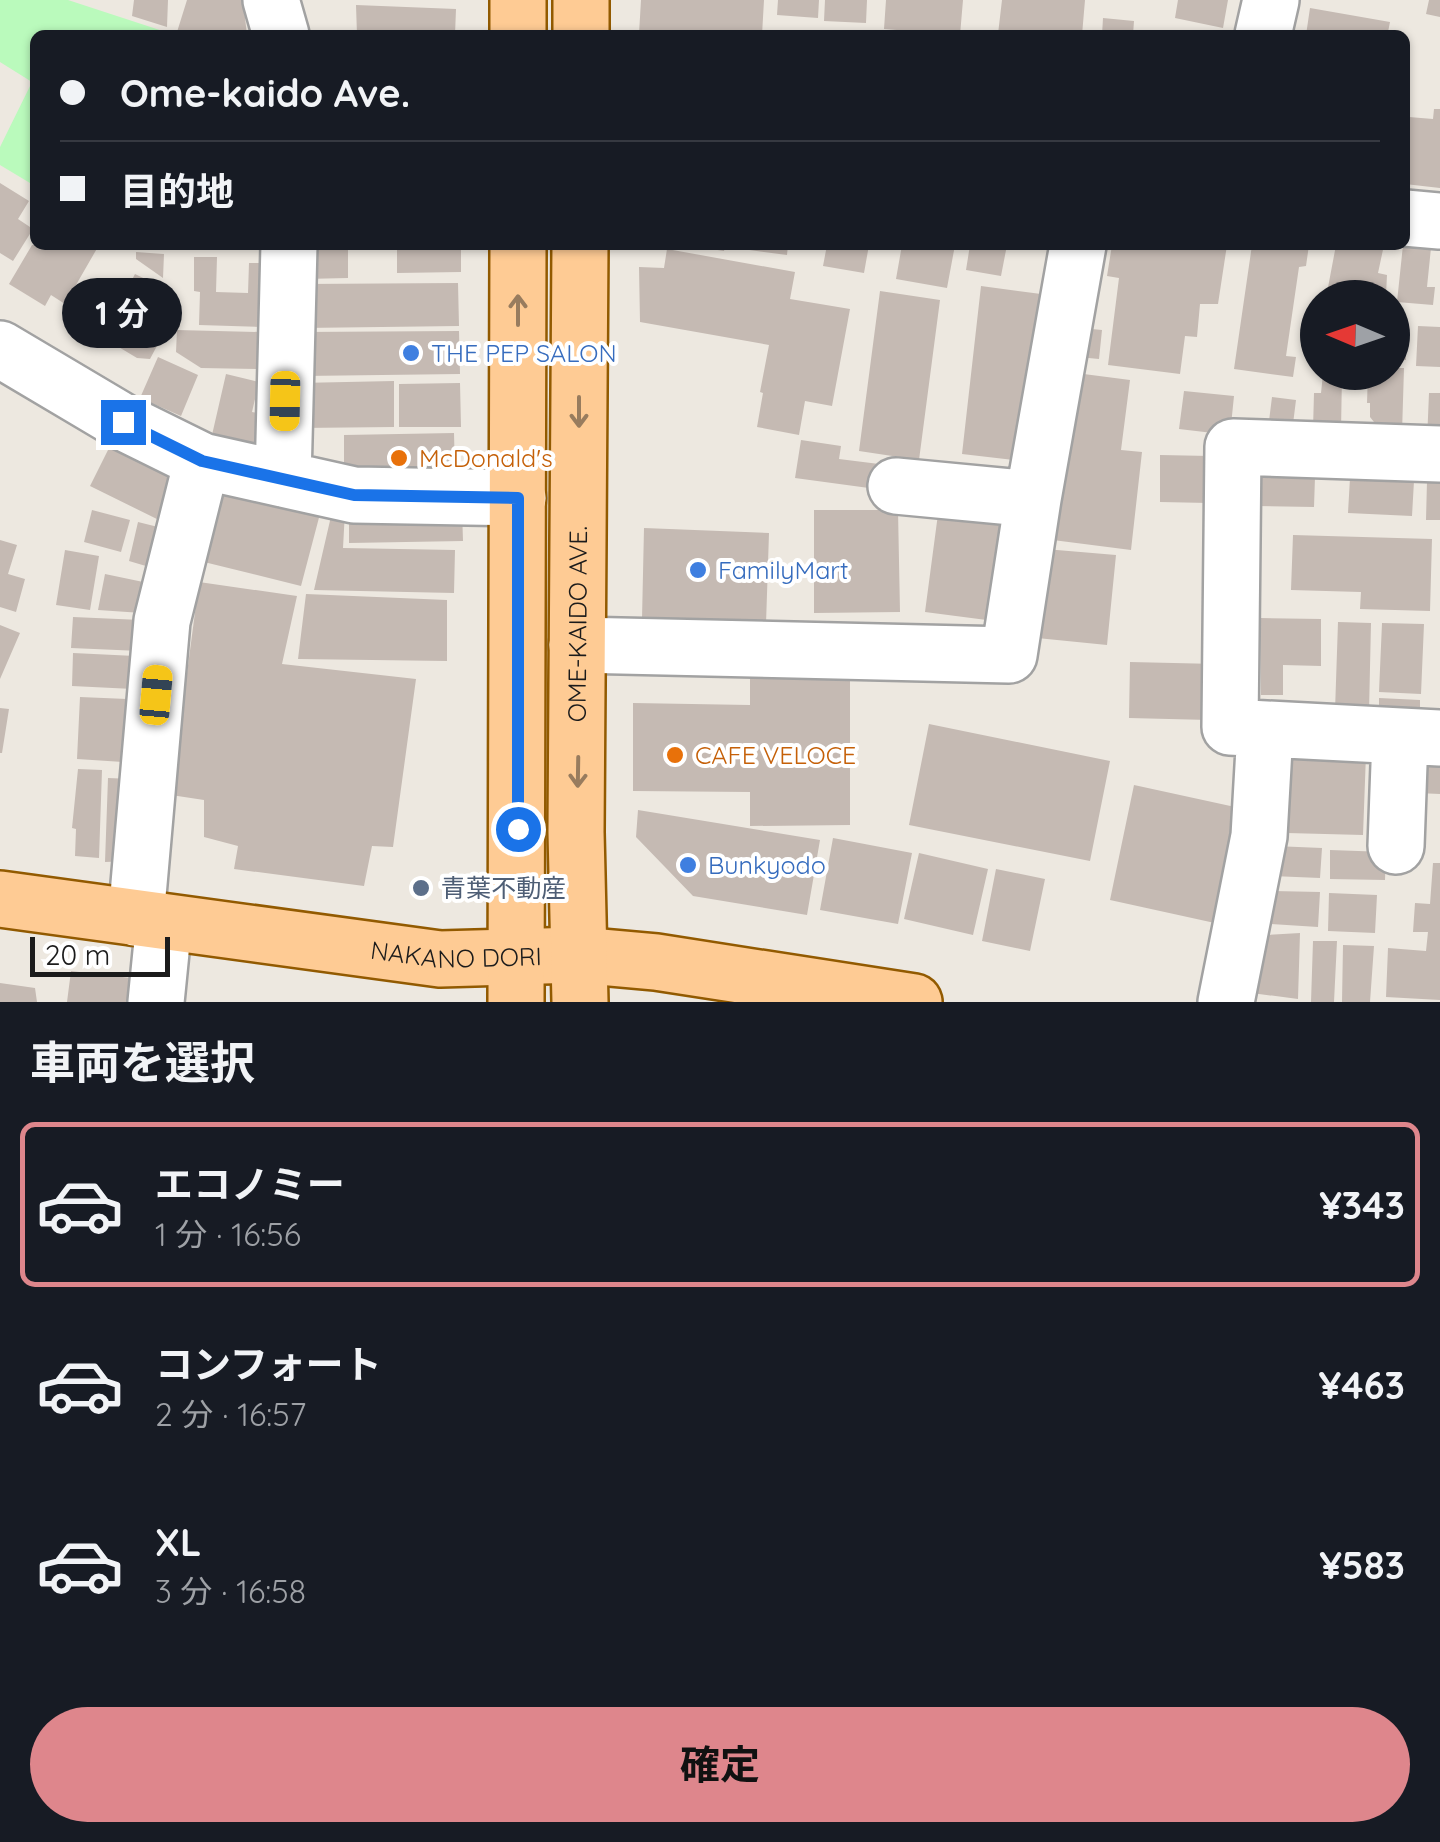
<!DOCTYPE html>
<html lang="ja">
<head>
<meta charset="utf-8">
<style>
  :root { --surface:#171b24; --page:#242831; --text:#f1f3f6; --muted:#9ea1a6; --line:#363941; --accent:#de868c }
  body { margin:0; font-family:Quicksand,"Noto Sans JP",sans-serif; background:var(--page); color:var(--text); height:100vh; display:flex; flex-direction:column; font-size:38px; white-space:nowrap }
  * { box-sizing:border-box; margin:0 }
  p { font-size:32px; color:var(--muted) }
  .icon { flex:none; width:55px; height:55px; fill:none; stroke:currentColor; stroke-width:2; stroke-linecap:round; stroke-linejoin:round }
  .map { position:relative; height:1002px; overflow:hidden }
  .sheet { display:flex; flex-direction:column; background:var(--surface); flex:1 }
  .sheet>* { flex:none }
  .hud { position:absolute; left:30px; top:30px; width:1380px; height:220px; border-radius:15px; box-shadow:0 2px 8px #0004; display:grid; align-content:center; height:220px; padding:0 30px; background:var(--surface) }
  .needle { width:65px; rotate:272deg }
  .fabs { position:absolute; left:1300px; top:280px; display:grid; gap:20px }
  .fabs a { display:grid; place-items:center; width:110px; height:110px; border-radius:50%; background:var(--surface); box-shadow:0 2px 8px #0004; font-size:50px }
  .scale { position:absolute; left:30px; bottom:25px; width:140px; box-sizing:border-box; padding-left:10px; border:5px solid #1b1b1b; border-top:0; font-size:28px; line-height:35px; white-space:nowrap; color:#1b1b1b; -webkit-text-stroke:8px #fff; paint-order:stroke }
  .end { position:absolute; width:45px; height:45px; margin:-22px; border:12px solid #1a73e8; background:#fff; box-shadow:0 0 0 5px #fff }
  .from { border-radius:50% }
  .bubble { position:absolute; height:70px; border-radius:35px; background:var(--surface); box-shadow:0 2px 8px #0004; font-size:32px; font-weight:700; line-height:70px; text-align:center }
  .car { position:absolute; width:30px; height:60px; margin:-30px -15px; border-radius:12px; box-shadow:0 0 8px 2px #0007; background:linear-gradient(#f5c518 24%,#345 0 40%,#f5c518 0 76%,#345 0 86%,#f5c518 0) }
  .hud b { display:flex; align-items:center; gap:35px; height:95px; font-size:38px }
  .hud b+b { border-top:2px solid var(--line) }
  .hud i { width:25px; height:25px; background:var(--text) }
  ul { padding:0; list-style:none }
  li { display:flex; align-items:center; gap:30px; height:165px; margin:0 20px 15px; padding:0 10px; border:5px solid transparent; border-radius:15px }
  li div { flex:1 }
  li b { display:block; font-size:38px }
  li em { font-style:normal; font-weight:700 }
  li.current { border-color:var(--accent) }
  li>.icon { width:90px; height:90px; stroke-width:1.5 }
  h2 { padding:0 30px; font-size:45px; line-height:120px }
  .primary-button { display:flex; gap:20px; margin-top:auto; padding:20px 30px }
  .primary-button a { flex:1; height:115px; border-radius:60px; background:var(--accent); color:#111; font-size:40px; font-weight:700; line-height:115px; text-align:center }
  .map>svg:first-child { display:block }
  .park { fill:#bafabc }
  .building { fill:#c5bab3 }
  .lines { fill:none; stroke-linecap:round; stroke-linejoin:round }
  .minor-casing { stroke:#a2a2a2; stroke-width:60 }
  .major-casing { stroke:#925a00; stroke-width:60 }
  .minor { stroke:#fff; stroke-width:55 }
  .major { stroke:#fecb94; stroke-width:55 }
  .oneway { stroke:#987c5e }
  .route { stroke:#1a73e8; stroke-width:12 }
  .shop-dot { fill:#3f7fe0; stroke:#fff; stroke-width:4 }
  .food-dot { fill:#e8710a; stroke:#fff; stroke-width:4 }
  .service-dot { fill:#5c6f8a; stroke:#fff; stroke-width:4 }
  .labels { text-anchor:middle; stroke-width:8; stroke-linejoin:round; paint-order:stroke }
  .shop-label { font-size:25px; fill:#366cbe; stroke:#fff; text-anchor:start }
  .food-label { font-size:25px; fill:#c56008; stroke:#fff; text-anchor:start }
  .street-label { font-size:25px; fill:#1b1b1b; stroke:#fff }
  .service-label { font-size:25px; fill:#4e5e75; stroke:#fff; text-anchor:start }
</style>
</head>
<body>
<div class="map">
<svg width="1440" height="1002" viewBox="0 0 1440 1002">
  <rect width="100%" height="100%" fill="#ede8e0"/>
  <path class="park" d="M0 0H68L175 35H35V186L0 165V147L32 82 0 62Z"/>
  <path class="building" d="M134 0H168L167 27 132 16Z
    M187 0H243L247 35H187L177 32Z
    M641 0H764L762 35 639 34Z
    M778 0H819L818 18 777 15Z
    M825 0H867L866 23 824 21Z
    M886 0H963L960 35 884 29Z
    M1002 0H1085L1082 35 998 34Z
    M1178 0H1228L1223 28 1175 18Z
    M1429 0H1440V17L1426 14Z
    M356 5 456 9 455 35H357Z
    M1310 8 1390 22 1388 32 1396 33V35H1306Z
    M1103 18 1134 21 1133 35H1102Z
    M1434 109H1440V188L1405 184V151L1409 117 1433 119Z
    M0 183 29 201 18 219 33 229 13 261 0 253Z
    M1432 238 1427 287H1435L1433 305 1397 302 1403 245Z
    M32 245H99L65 304 51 295 45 306 9 284Z
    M304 245H348V278L304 279Z
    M397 245H461V272L397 273Z
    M698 245H725L724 251 698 247Z
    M735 245H788L787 255 735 248Z
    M827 245H869L864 273 823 266Z
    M902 245H955L947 288 896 279Z
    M970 245H1007L1001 276 966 270Z
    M1112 245H1227L1218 304H1200L1197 337 1185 336 1180 374 1108 365 1119 278 1107 276Z
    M1252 245H1309L1306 266 1299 267 1286 356 1296 357 1293 377 1234 369Z
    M1336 245H1384L1378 273 1387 275 1386 295 1374 294V298H1326Z
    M667 249 795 272 790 299 850 309 832 406 805 401 799 435 757 427 763 393 760 392 769 345 640 322 639 267 664 268Z
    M136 252 164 254 163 278 136 259Z
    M194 257H217L216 292 248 293 249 263H262L260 327 199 325 200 292 194 291Z
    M135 274 176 294 171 303 178 306 150 359 137 358 112 343 109 348 99 343Z
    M458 283 459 326 303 328V284Z
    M981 286 1041 294 1022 461 962 454Z
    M880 291 940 300 919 460 859 451Z
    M1311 304H1318V348L1304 344Z
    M1418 326 1440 327V367L1416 366Z
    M1081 328 1102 330 1099 359 1078 357Z
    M1392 328 1406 337V360H1392Z
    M177 330 260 332V369L201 368 176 352Z
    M459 331 460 374 303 376 302 332Z
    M158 357 198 375 181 416 140 398Z
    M1392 368H1404L1402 433 1382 432 1370 417V403H1367L1368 372H1392Z
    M1076 373 1130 380 1121 450 1142 452 1131 550 1045 539Z
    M226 374 259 382 252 412 262 414 256 444 212 435Z
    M1323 374 1342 375 1341 430 1313 429 1314 393H1321Z
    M394 381V427L300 428 299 383Z
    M460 383 461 427H399V384Z
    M1184 391 1234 396 1230 435 1179 429Z
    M1429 393H1440V441H1427Z
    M1272 397 1296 400 1292 432 1268 429Z
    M454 433 455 473 344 474V435Z
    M116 434 180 466 165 523 90 486Z
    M801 440 841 446 839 459 895 466 891 491 795 478Z
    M1160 455 1210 456 1209 503 1160 502Z
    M1257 476 1315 477 1314 507 1256 506Z
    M1350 478 1414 481 1412 516 1348 513Z
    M1427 481H1440V520H1426Z
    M223 485 321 510 301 586 204 562Z
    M92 510 130 520 121 552 84 542Z
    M462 510 463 541 349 543V512Z
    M814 510H898L900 612 814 613Z
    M345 511 343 548 455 550 454 593 314 590 332 512Z
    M938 514 1015 524 1002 622 925 612Z
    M138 522 166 529 156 569 129 561Z
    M644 528 769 533 766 624 642 619Z
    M1293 535 1432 539 1430 611 1360 609 1361 592 1291 590Z
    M0 540 17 545 8 574 25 579 16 612 0 607Z
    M1045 549 1116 555 1107 645 1037 638Z
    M65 550 99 556 90 610 56 605Z
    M105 574 148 583 142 613 98 610Z
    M199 582 297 596 282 664 416 679 393 847 372 846 364 886 234 869 238 846 204 837V800L171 795Z
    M306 594 447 600V661L298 659Z
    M73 617 141 620 140 651 71 648Z
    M1260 618 1321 619V666L1283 665V695H1261Z
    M1338 622 1371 623 1369 712 1335 711Z
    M1382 623 1424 624 1421 694 1379 692Z
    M0 625 20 633 0 679Z
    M73 653 135 656 133 689 72 686Z
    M1130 662 1217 664 1209 720 1129 718Z
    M750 668H850V825L750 826V792L633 791V703L750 705Z
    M80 697 127 699 123 762 77 759Z
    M1379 698 1420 700V712L1379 710Z
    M0 708 9 709 2 753H0Z
    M929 724 1110 761 1090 861 909 825Z
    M1289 751 1366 754 1363 835 1287 833Z
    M1417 761 1440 762V794L1417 793Z
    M78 769 102 770 99 858 75 856 76 829 72 828Z
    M108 778 132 779 129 861 105 862Z
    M1134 785 1258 812 1233 927 1110 900Z
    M638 810 820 840 807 915 693 896 636 837Z
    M833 838 912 853 898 924 820 910Z
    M1274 846 1322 848 1320 878 1272 876Z
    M1330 850 1386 852 1385 880 1330 879Z
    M919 853 988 869 973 935 904 919Z
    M1433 863H1440V1000L1386 997 1388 948 1426 951 1428 932H1413L1415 903 1430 904Z
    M996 869 1045 879 1030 951 982 941Z
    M1273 891 1320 892 1318 927 1271 924Z
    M1329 893 1377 895 1375 933 1328 931Z
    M1300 933 1298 999 1244 992 1249 936Z
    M1313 941H1337L1334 1002H1311Z
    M1343 945 1374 946 1370 1002H1342Z
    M71 971 131 978 128 1002H67Z
    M0 983 35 988 37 1002H0Z"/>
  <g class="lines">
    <defs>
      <path id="minor" d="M271 0 281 35
        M1263 35 1271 0
        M1405 218 1440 221
        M0 349 123 422 202 461 354 495 518 498
        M1440 454 1233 447 1230 727 1440 738
        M283 479 289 245
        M896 486 1033 499
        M577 645 1009 655 1033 499 1078 245
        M1396 846 1400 737
        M136 918 162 621 202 461
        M156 1002 164 922
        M1226 1002 1259 836 1265 731"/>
      <g id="major">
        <path d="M518 35V0"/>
        <path d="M581 35V0"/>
        <path id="s1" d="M0 899 440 959 578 955 656 962 914 1002"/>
        <path d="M516 1002 518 245"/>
        <path id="s2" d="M580 1002 576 832 580 245"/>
      </g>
    </defs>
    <use href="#minor" class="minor-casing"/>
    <use href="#major" class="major-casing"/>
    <use href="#minor" class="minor"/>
    <use href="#major" class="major"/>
  </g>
  <defs><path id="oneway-shaft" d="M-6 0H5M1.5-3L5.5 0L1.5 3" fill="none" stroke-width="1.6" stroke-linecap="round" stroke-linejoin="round" transform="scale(2.5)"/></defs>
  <g class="oneway">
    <use href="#oneway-shaft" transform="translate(518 310) rotate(-90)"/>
    <use href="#oneway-shaft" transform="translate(579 412) rotate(90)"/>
    <use href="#oneway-shaft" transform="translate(578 772) rotate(91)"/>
  </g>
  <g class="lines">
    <path class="route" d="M123 422 202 461 354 495 518 498V829"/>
  </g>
  <g class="shop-dot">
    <circle cx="411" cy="353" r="10"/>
    <circle cx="698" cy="570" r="10"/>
    <circle cx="688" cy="865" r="10"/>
  </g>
  <g class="food-dot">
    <circle cx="399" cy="458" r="10"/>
    <circle cx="675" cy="755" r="10"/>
  </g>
  <circle class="service-dot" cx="421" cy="888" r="10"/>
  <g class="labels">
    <g class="shop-label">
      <text x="431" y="362">THE PEP SALON</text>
      <text x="718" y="579">FamilyMart</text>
      <text x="708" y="874">Bunkyodo</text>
    </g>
    <g class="food-label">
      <text x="419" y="467">McDonald's</text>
      <text x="695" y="764">CAFE VELOCE</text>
    </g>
    <g class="street-label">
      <text dy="9" stroke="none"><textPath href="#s2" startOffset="378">OME-KAIDO AVE.</textPath></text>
      <text dy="9" stroke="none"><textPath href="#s1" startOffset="460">NAKANO DORI</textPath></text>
    </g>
    <g class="service-label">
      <text x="441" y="897">青葉不動産</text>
    </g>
  </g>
</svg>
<div class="fabs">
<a><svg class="needle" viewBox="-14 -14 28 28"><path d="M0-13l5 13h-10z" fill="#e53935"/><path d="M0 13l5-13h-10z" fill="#9ea1a6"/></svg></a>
</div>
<div class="scale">20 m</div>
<i class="end from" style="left:518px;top:829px"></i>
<i class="end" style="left:123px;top:422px"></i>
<div class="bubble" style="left:62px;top:278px;width:120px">1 分</div>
<i class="car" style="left:285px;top:401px;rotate:181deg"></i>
<i class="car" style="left:156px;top:695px;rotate:5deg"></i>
<div class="hud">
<b><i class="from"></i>Ome-kaido Ave.</b>
<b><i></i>目的地</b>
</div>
</div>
<section class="sheet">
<h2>車両を選択</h2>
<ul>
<li class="current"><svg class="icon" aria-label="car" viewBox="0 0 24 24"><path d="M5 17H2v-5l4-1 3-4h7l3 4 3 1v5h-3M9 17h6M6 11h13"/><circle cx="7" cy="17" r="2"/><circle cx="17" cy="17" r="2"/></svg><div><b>エコノミー</b><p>1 分 · 16:56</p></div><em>¥343</em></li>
<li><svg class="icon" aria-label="car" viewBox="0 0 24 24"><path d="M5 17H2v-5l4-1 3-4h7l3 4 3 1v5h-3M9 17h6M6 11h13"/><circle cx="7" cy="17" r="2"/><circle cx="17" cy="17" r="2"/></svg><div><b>コンフォート</b><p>2 分 · 16:57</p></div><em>¥463</em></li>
<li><svg class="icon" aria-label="car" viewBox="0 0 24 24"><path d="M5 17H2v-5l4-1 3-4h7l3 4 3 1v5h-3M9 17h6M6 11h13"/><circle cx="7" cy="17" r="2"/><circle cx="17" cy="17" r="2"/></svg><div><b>XL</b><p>3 分 · 16:58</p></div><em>¥583</em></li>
</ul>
<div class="primary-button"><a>確定</a></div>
</section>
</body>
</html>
